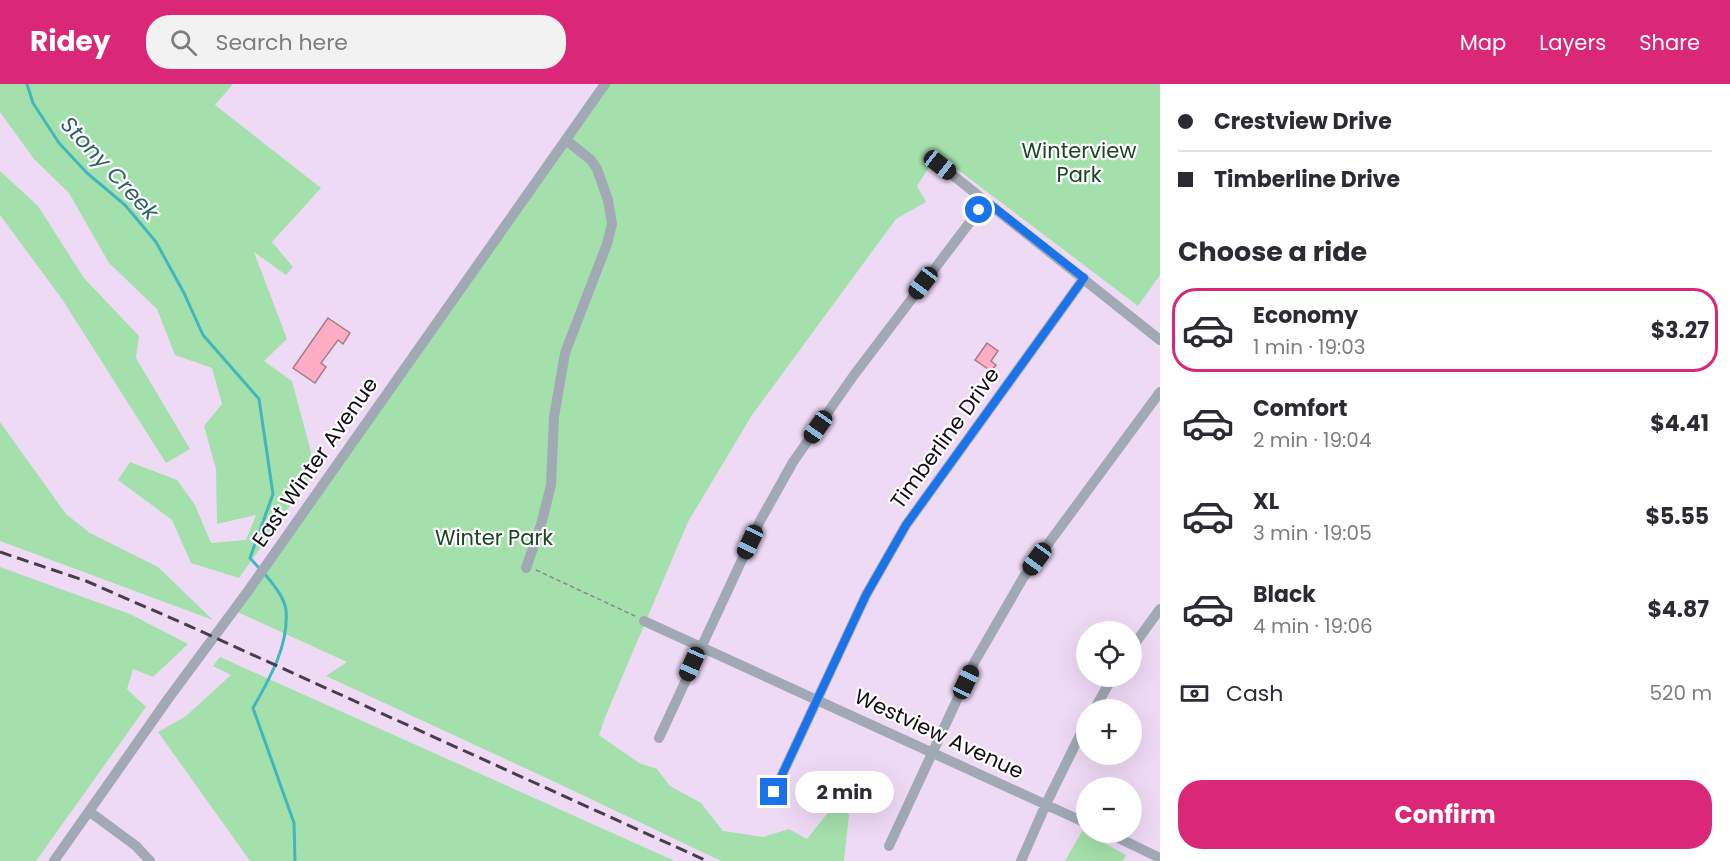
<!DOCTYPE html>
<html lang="en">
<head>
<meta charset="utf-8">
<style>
  :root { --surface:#fff; --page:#f2f2f3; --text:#2b2b33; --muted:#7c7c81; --line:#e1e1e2; --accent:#db2777 }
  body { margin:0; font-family:Poppins,sans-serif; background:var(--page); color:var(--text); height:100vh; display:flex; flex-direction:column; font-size:22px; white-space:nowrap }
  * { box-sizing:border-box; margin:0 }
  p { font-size:20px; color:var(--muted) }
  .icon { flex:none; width:33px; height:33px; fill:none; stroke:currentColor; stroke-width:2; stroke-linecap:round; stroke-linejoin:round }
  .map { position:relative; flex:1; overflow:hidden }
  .panel { display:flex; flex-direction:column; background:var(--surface); width:570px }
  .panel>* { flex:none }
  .banner { display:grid; align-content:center; height:132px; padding:0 18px; background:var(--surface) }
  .buttons { position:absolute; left:1076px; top:537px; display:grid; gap:12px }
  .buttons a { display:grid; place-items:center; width:66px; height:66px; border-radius:50%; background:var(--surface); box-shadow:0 6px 24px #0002; font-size:30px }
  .end { position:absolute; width:27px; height:27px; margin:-14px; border:8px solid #1a73e8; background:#fff; box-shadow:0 0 0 3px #fff }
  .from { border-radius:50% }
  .bubble { position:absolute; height:42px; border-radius:21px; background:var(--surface); box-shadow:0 6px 24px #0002; font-size:20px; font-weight:700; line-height:42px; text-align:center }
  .car { position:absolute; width:18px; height:36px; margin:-18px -9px; border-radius:8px; box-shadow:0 0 4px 2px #0007; background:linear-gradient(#222 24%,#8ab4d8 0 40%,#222 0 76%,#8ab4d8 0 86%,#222 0) }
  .banner b { display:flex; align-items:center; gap:21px; height:57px; font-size:22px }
  .banner b+b { border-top:2px solid var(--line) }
  .banner i { width:15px; height:15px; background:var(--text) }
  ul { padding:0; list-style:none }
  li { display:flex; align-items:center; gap:18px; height:84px; margin:0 12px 9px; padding:0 6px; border:3px solid transparent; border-radius:24px }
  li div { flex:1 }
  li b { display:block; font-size:22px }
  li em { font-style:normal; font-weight:700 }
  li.selected { border-color:var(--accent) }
  li>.icon { width:54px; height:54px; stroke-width:1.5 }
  h2 { padding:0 18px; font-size:27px; line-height:72px }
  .pay { display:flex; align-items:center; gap:15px; height:66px; padding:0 18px; font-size:22px }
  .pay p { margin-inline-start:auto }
  .action { display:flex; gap:12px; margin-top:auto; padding:12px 18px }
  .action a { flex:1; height:69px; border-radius:24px; background:var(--accent); color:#fff; font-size:24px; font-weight:700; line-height:69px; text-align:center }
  header { display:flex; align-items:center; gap:36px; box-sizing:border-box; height:84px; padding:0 30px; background:var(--accent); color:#fff }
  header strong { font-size:28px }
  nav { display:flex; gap:33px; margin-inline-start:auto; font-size:21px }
  .search { width:420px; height:54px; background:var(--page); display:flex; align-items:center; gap:15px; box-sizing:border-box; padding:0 21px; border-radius:24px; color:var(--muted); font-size:22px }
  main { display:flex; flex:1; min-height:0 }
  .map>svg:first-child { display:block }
  .green { fill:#a4e0ab }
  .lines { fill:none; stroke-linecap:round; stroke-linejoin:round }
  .stream { stroke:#42b6bd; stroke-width:3 }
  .building { fill:#feabc4; stroke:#9e7e87; stroke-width:1.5 }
  .path { stroke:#928296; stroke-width:1.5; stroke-dasharray:4.5 3; stroke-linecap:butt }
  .minor { stroke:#a0a9b4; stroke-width:10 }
  .rail { stroke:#483e4b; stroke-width:3; stroke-dasharray:12 6; stroke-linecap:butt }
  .route { stroke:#1a73e8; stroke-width:8 }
  .labels { text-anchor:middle; stroke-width:4.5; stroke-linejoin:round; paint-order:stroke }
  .park-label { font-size:21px; fill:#194622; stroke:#fff }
  .street-label { font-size:21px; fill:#120b14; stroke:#fff }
  .water-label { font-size:22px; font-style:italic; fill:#2f6063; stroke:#fff }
</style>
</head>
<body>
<header>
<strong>Ridey</strong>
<div class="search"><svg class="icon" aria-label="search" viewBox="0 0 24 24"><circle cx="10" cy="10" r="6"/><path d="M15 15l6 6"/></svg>Search here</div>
<nav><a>Map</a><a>Layers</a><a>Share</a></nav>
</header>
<main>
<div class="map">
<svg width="1160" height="777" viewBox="0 0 1160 777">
  <rect width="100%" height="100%" fill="#efdaf5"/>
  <path class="green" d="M0 0H233L215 21 321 104 272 158 293 183 286 191 254 168 287 255 264 277 292 297 311 368 310 394 239 494 191 479 172 436 118 396 130 378 177 396 195 421 211 459 246 456 256 431 217 440 216 385 204 342 222 320 212 284 175 271 157 225 109 179 69 109 34 75 0 28Z
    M605 0H1160V191L1138 222 941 73 928 85 917 102 926 118 896 135 752 331 688 438 606 631 599 651 639 679 657 685 670 702 701 719 723 747 763 753 789 745 807 755 834 721 849 730 844 777H721L555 698 326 592 347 578 233 526Z
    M0 87 38 122 84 194 139 252 136 274 190 365 166 379 62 215 0 131Z
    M0 338 66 430 90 449 158 483 213 536 0 457Z
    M0 483 130 530 188 560 153 593 133 585 127 605 146 623 36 777H0Z
    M220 573 280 600 675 777H250L158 648 186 632 231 591 213 582Z
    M1082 747 1126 771 1123 777H1065Z"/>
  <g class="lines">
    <path class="stream" d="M27 0 33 19 59 59 87 89 125 121 156 158 184 209 203 251 259 315 273 410 250 474 259 484
      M264 489C272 499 284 512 286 526 289 561 270 594 253 624L294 739 295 777"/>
  </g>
  <path class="building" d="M328 234 350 249 343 260 338 256 321 279 326 283 315 299 293 284Z
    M987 259 998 267 991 277 996 281 991 287 975 276Z"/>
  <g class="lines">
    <path class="path" d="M536 486 635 532"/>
    <path class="minor" d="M940 81 1160 256
      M526 484 541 441 551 401 554 333 565 269 607 160 612 140 608 116 597 85 591 76 566 56
      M644 537 1086 739
      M1131 565 1160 525
      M1094 626 1113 592
      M659 654 760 437 793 378 854 291 986 117
      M774 708 866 511 906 441 1084 194
      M90 728 136 762 150 777
      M1106 748 1160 774
      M889 762 975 577 1023 494 1160 308
      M54 777 168 615 248 507 605 0
      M1021 777 1046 720 1086 639"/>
    <path class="rail" d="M0 468 86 497 187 541 707 777"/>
  </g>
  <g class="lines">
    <path class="route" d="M774 708 866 511 906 441 1084 194 986 117 979 126"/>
  </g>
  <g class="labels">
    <g class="park-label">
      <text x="1079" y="74">Winterview<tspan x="1079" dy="24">Park</tspan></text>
      <text x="494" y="461">Winter Park</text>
    </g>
    <g class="street-label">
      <text transform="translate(945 354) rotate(-54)" y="7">Timberline Drive</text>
      <text transform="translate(315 378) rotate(-55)" y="7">East Winter Avenue</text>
      <text transform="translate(939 650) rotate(25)" y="7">Westview Avenue</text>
    </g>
    <g class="water-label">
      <text transform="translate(110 84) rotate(47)" y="8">Stony Creek</text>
    </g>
  </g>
</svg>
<div class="buttons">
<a><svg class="icon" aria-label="locate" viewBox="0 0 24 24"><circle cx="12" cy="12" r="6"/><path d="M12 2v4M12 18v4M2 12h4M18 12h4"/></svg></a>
<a>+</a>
<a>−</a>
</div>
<i class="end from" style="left:979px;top:126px"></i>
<i class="end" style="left:774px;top:708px"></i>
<div class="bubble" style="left:795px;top:687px;width:99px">2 min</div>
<i class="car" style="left:940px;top:81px;rotate:128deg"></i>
<i class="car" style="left:923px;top:199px;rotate:217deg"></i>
<i class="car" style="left:818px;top:343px;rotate:215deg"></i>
<i class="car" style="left:750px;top:458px;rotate:205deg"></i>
<i class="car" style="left:1037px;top:475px;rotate:216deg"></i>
<i class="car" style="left:692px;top:580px;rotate:204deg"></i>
<i class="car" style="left:966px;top:598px;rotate:25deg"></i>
</div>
<section class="panel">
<div class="banner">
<b><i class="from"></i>Crestview Drive</b>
<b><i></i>Timberline Drive</b>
</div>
<h2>Choose a ride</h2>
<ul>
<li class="selected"><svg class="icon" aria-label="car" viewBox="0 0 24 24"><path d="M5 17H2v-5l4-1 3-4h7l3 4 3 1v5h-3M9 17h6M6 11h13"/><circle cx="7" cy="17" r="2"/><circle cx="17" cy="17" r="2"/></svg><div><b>Economy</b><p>1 min · 19:03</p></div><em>$3.27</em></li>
<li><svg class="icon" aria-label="car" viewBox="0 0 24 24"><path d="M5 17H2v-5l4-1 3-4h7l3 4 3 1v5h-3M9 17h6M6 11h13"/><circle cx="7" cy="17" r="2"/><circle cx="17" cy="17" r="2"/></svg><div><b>Comfort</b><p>2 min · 19:04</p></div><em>$4.41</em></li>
<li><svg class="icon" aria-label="car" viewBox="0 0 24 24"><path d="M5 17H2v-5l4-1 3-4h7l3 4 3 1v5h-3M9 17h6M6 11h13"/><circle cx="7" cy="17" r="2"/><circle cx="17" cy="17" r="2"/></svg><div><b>XL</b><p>3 min · 19:05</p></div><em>$5.55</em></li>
<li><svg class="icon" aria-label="car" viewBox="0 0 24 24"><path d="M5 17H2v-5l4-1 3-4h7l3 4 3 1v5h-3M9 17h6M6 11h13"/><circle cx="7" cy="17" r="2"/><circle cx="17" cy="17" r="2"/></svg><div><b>Black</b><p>4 min · 19:06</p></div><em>$4.87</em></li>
</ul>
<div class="pay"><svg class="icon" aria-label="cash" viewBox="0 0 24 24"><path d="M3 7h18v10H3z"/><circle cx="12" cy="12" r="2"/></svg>Cash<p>520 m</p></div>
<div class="action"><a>Confirm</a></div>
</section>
</main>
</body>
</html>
